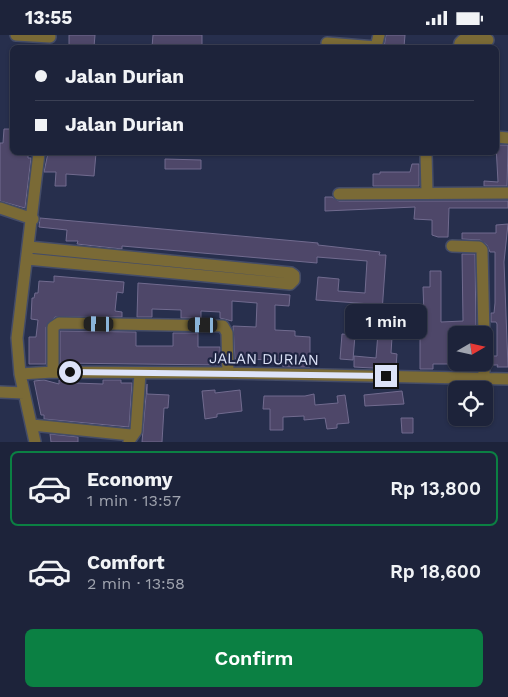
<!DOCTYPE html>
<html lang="en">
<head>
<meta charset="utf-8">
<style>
  :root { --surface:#1d233a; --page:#2a2f45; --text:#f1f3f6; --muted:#a0a4af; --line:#3b4054; --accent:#0b8043 }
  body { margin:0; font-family:"Work Sans",sans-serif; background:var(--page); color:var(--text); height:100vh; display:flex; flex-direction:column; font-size:19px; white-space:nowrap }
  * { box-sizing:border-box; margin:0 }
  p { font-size:16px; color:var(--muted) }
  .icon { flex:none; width:28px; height:28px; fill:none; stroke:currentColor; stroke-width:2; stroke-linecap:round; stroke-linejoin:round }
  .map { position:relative; height:407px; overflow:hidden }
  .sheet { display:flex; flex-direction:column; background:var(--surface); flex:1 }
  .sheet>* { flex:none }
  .hud { position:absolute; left:10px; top:10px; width:489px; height:110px; border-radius:8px; box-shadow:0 1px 4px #0004,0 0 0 1px var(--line); display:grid; align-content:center; height:110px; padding:0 25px; background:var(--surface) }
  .needle { width:32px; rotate:81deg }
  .tools { position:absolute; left:448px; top:291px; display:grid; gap:10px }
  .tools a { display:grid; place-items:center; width:45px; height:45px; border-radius:8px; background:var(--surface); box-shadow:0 1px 4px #0004,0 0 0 1px var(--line); font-size:25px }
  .end { position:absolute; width:22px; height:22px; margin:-11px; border:6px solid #dde3f8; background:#111; box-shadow:0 0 0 2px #111 }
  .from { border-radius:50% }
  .bubble { position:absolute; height:35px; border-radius:8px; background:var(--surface); box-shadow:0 1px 4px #0004,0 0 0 1px var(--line); font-size:16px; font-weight:600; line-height:35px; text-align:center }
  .car { position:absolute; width:15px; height:30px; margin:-15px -8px; border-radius:6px; box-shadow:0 0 4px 1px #0007; background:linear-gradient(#222 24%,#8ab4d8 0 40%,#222 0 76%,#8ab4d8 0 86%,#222 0) }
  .hud b { display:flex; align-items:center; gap:18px; height:48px; font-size:19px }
  .hud b+b { border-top:1px solid var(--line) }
  .hud i { width:12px; height:12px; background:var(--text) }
  ul { padding:9px 0 0; list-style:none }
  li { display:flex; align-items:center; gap:15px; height:75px; margin:0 10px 8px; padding:0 15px; border:2px solid transparent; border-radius:8px }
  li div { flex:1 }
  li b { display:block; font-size:19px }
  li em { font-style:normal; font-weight:600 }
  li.selected { border-color:var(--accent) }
  li>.icon { width:45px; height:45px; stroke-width:1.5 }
  .primary-button { display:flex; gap:10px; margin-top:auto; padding:10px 25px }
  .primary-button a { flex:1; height:58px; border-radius:8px; background:var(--accent); color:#fff; font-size:20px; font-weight:600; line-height:58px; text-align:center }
  .status { display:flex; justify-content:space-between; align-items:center; height:35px; padding:0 25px; background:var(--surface); direction:ltr }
  .status svg { height:14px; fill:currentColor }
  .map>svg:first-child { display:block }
  .building { fill:#4e4769; stroke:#716b8f }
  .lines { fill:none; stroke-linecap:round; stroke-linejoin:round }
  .street-casing { stroke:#444c68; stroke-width:14 }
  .street { stroke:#7a6a36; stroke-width:11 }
  .route { stroke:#dde3f8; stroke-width:6 }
  .labels { text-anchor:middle; stroke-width:4.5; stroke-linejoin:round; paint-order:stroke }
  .street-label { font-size:15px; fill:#dde3f8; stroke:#1e2442 }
</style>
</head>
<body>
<div class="status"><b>13:55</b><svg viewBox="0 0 49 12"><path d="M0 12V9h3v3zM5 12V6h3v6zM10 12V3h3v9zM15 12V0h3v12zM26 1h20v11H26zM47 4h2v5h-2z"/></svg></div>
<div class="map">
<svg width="508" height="407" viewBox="0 0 508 407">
  <rect width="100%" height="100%" fill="#272f4d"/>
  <path class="building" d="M69 0H95L94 12H69Z
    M153 0H202V12H152Z
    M386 0H405L404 12H384Z
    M4 94H12V118H28V123H31L25 173 0 166V108H3Z
    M496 110H508L507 151H484V146L498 147Z
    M48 118H96L94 141 66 139V151H55L56 137H44Z
    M165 124 201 125V134H165Z
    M412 129H419V151H373V139H380V137H410Z
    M325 162H332L339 166H508V173H449L448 202H438L432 200V185L414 184 415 172 325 176Z
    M40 183 318 208V210L380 217 379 220H386L382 277 370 276 371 269 316 265 318 242 339 244 338 256 365 258 367 226 317 222V228L122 211V214L77 209 78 206H66L67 195 39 192Z
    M508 189 504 227 508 332H497L498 330H493V321H497V289L496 287H491V278H494L495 268V217H490L487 210 480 205 462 204V198H496V190Z
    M462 219H475L476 300H456V329H433V334H420V279H424L423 252H430V236H441V287L463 286Z
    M54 241 124 247 123 258 117 257 115 276 122 277V282H55L46 292V329H29V302H36L38 285 31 284 32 263H34L35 258H38L39 246 54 247Z
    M138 248 290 260 289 271 275 270V295L295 296V301L310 302V332H283V325L235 324 233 291 256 292 257 268 232 266V286L220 283V277L201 276V283H181V275L152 274V282H137Z
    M379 285 393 286 391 318 397 319 396 331H390V334L354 332V321L376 323Z
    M60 296 136 297V311H173V298H198V312H220V330L60 328Z
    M342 299 355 300 353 325 340 324Z
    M44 345 59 349V345H75V348L103 349V345H121V348H132L129 392 44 384V380H41L34 346Z
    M147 349V359L169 360 168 373H164L162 407H142Z
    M215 355V358L240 355 242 376 217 379V382L205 384 202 356Z
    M402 356 404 369 365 371 364 360Z
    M314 359 315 370 338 368 337 361 345 360 349 388 337 389V393L327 394 325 383 304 385V381L283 382V395H270V374H263L264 361H305Z
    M401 383H413V398H402Z
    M50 399 78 402V407H51Z"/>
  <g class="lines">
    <defs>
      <path id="street" d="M16 0 50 2
        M327 8 376 12
        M376 12 379 0
        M459 12 460 8 463 5H488
        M496 102 508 103
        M426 118 427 157
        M339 159 508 158
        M0 173 33 184
        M452 211 479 212 482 215 484 300
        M27 224 290 249 294 245V240L291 238 29 212
        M484 308V343
        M53 337V292L59 288 223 291 227 298 228 338
        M20 339 53 337 228 338 508 344
        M0 357 24 358
        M32 390 131 400
        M129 406 136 396 140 338
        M35 407 20 339 17 303 39 118"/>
    </defs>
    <use href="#street" class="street-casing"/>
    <use href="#street" class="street"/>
  </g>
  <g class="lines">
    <path class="route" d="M70 337 386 341"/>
  </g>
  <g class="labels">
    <g class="street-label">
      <text transform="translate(264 324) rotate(1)" y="5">JALAN DURIAN</text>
    </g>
  </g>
</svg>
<div class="tools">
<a><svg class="needle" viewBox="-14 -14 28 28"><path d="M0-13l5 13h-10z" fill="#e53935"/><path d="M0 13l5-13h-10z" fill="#a0a4af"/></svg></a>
<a><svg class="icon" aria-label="locate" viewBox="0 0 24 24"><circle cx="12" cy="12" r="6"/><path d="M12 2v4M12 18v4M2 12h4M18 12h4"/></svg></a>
</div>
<i class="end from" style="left:70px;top:337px"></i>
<i class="end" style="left:386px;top:341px"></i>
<div class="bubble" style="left:345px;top:269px;width:82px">1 min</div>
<i class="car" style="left:99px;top:289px;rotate:271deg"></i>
<i class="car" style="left:203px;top:290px;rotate:271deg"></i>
<div class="hud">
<b><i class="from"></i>Jalan Durian</b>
<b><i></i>Jalan Durian</b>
</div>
</div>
<section class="sheet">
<ul>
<li class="selected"><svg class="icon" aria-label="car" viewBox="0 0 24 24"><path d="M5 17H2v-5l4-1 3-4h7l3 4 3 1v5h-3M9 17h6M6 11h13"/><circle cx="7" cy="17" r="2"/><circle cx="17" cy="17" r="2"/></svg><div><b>Economy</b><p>1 min · 13:57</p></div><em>Rp 13,800</em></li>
<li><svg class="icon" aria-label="car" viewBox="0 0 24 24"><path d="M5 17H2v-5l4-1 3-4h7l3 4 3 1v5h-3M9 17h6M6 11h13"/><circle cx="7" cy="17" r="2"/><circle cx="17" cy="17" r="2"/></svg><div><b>Comfort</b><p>2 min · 13:58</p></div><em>Rp 18,600</em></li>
</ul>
<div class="primary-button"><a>Confirm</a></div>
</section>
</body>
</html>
